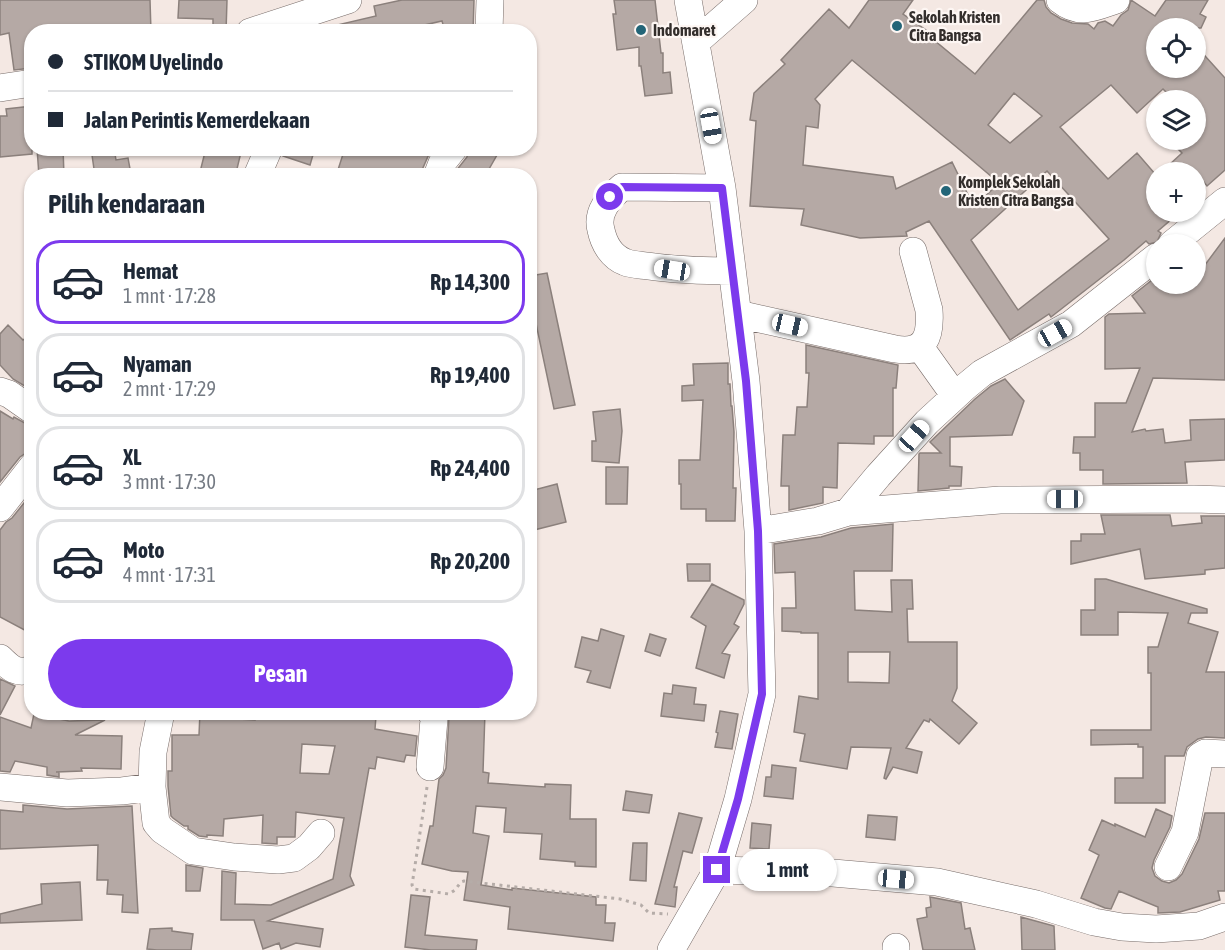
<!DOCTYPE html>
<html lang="id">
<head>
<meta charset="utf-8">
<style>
  :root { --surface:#fff; --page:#f6f6f7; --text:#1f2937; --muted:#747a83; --line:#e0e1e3; --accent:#7c3aed }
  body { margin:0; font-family:"Asap Condensed",sans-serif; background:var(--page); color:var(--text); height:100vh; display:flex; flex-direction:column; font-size:22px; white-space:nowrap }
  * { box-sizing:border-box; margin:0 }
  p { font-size:20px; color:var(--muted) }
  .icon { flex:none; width:33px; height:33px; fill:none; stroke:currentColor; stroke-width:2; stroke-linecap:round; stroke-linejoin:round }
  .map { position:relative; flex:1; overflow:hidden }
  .panel { position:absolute; left:24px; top:168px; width:513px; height:552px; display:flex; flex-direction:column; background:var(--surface); border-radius:24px; box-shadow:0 2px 4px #0004 }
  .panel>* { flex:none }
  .hud { position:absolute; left:24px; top:24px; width:513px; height:132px; border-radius:24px; box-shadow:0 2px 4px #0004; display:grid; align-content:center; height:132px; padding:0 24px; background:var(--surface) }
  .buttons { position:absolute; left:1146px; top:18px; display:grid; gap:12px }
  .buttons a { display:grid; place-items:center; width:60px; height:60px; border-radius:50%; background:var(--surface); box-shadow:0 2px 4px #0004; font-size:30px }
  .end { position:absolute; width:27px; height:27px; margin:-14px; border:8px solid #7c3aed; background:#fff; box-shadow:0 0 0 3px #fff }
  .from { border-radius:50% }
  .bubble { position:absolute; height:42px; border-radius:21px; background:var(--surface); box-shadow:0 2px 4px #0004; font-size:20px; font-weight:700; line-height:42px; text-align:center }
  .car { position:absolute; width:18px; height:36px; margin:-18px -9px; border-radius:8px; box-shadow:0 0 4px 2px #0007; background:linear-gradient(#fff 24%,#345 0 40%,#fff 0 76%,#345 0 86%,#fff 0) }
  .hud b { display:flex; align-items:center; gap:21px; height:57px; font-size:22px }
  .hud b+b { border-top:2px solid var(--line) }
  .hud i { width:15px; height:15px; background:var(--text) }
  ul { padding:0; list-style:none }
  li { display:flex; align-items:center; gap:18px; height:84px; margin:0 12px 9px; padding:0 12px; border:3px solid var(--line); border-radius:24px }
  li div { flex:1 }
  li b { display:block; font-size:22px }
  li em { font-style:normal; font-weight:700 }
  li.current { border-color:var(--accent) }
  li>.icon { width:54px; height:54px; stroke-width:1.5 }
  h2 { padding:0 24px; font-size:27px; line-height:72px }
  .primary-button { display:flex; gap:12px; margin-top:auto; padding:12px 24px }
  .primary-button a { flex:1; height:69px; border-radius:36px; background:var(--accent); color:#fff; font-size:24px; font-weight:700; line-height:69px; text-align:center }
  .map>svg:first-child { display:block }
  .building { fill:#b5a9a5; stroke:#8b807c; stroke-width:1.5; fill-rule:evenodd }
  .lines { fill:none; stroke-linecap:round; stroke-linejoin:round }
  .minor-casing { stroke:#776c69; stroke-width:28 }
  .path { stroke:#b5aca8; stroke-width:3; stroke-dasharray:3 4.5; stroke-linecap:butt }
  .minor { stroke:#fff; stroke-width:27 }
  .route { stroke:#7c3aed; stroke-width:8 }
  .poi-dot { fill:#236578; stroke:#fdf6f3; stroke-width:2 }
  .labels { text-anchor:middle; stroke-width:4.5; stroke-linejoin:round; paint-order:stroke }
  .poi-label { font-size:16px; font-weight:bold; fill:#332e2c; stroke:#fdf6f3; text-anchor:start }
</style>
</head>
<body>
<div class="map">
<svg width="1225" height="950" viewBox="0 0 1225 950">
  <rect width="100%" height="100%" fill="#f4e8e3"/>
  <path class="building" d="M0 0H150L151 32H32V68L14 70 9 33 0 35Z
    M179 0H227L226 32H213V19L178 18Z
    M402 0H474L473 32H445L442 21 394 32H334L333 26 376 16 374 6Z
    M614 0H655L661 53H663V73L670 72 672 93 645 96 641 66H639V47L617 50 613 14H616Z
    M869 0H913L903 14 936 37 934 40 975 74 1037 0H1044L1046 7 1051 13 1061 19 1072 23 1088 24 1094 29 1098 23 1105 21 1113 26 1121 15 1128 10 1131 0 1155 16 1166 0H1208L1200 14 1206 17 1201 28H1156V68H1196V46L1225 78V170L1207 186 1196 172H1176L1169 165 1182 153 1169 140H1196V100H1174L1163 89 1137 113 1111 85 1060 127 1108 179 1137 153 1156 175V212H1180L1158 231 1161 233 1157 242 1149 244 1146 241 1124 260 1051 317 1049 314 1010 340 929 221 906 232 907 236 860 238 801 225 804 209 750 206 756 121 750 120 754 93 785 64 781 60 829 9 849 28ZM852 60 966 155 999 183 974 207 952 162 896 189 893 177 803 165 806 126 818 128 820 105 815 99ZM1014 93 1042 116 1010 143 988 125ZM1047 171 1109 239 1018 310 971 240Z
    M32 106V154L0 157V116H7L6 109Z
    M37 148H63L64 176H39Z
    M91 148H114L116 160 128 158 131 174 95 176Z
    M206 148H242L236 173 231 171 229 176H199Z
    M284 148H315L310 165 283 156Z
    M345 148H405L404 151 429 154 422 170V176H336Z
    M469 148H501L485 176H454L456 171 467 157Z
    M1225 238V380L1153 378 1132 432 1145 429 1146 431 1163 429 1165 443 1191 440 1190 420 1225 419V460L1185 462 1187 483 1103 484V470H1080V453H1073L1074 437H1095V403H1126L1140 368 1105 369V317L1109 314 1145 313 1132 296 1152 280 1155 284H1196V277Z
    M547 273 575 405 554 409 530 295V276Z
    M8 325 23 340 32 333V384L28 388 13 379 0 365V334Z
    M806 345 898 365 896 388H893V436H874V444L838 443 837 488 823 487V503L789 510V486H781L783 435H795L797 407H807L809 373H806Z
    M728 363V384H730L731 406H732L734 432 733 488H736L735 521H706V509H681V484H679V460H700L703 400 682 401V386L694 385 693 364Z
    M1005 379 1024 401 1012 435 950 437V466L962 467 961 486H949V488L918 491 919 454 920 453H941L930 442 975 399 991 386Z
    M620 409 622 431 619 463 592 461V441H596L593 412Z
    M0 411 13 419 14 417 32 427V452L26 453 20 457 0 482Z
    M606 467H628L627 504H606Z
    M557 484 566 522 534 530 530 512V491Z
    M32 493V634L0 617V530L6 522 12 518Z
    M1101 515H1170L1172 526 1202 523 1201 516H1225V568L1205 570V574L1145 579 1140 549 1071 564V541H1081V534H1105Z
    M893 524 892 571H854L855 610 892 612 891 580H912L913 609H907L908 642H957V688L952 701 977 723 959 744 930 719 929 722 924 720 906 748 922 752 917 773 893 767 886 779 884 778 891 748 851 747 847 769 800 761 805 734 794 732 799 696 818 699V633H801V632L782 631V608H796L795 572 775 573 774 544 821 537 851 528ZM848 652H890L889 683 848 682Z
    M687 564H710V581H688Z
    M1095 579H1106L1207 609V613H1191L1188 623 1218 632 1206 672H1225V738L1206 737 1198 739 1187 747 1184 756H1165V803H1115V778H1143V747H1138V744L1091 745V730H1151V673H1148V647H1158L1168 613 1118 612V635H1081V610H1095Z
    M712 584 744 600V604L734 624 739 627 722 653 730 655 724 678 696 668 706 626 691 617Z
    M601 629 624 636 610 688 587 682 591 671 575 667 582 637 598 641Z
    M650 634 666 639 660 656 645 651Z
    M0 679 15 686 0 715Z
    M673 685 696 688 694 704 706 705 704 721 661 716 664 693 672 694Z
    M720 711 738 714 732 749 715 747 718 733 716 732Z
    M200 712H220V718L255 720V712H347L376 716 375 729 417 736 415 756 406 755 404 762 377 757 375 769 369 768 350 876 354 885 268 921 323 929 320 947 296 943 281 949 279 943 263 949 254 920H221L222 871 236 873 235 904 271 905 333 879 344 818 296 812 295 837H277V844L262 843 263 815 224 819 223 836 207 835V837L199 836 188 829V826H184L173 818 171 816 168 786V771H172V735H199ZM302 744 335 746 329 774 300 773Z
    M454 712H485L483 772 489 773 488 783 545 787V784L571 785 570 819H596V867L575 866V862L540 859 542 834 504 832 506 808 476 806 473 833 489 836 481 885 512 890V888L596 897V905H606L605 923H615L613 941 508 929 510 907 464 900 468 872 452 871 422 864 430 826H433L439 779 443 775 446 768 449 717H454Z
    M34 714 69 721 105 720 75 735 122 736 121 769 81 768 82 771 56 772H59V777L47 775V767L15 761 10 772 0 771V717L31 728Z
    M772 765 796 768 793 799 764 796 766 777H771Z
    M626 791 652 795 649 813 623 810Z
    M23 805 67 809 132 806 138 913 122 912 123 895 107 894 108 880H97L98 845 0 849V810L23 812Z
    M1156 809 1172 816 1170 827 1154 860 1152 868 1155 876 1162 881 1169 883 1176 880 1182 874 1199 839 1205 813H1225V891H1218L1220 900 1180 912 1158 913V907L1119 891 1111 909 1105 908 1081 898 1099 855 1089 850 1102 820 1115 826V824L1145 837Z
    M679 813 702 818 692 853 683 851 674 887H677L675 907 655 904Z
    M868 815 897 817 895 840 866 837Z
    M752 823 771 825 769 849 750 848Z
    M633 843H647L646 881 630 880Z
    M186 865 203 868 200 891H186Z
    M80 882 82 920 0 923V914L42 904 41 884Z
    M411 895 430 897 425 935 477 940 476 950H431L405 947Z
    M930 897 961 903 965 929 970 928 975 950H923L917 919 927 917 926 908 931 907Z
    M1021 917 1054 926 1055 950H1022Z
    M172 928V931L193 934 191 950H157L147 949 150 929Z"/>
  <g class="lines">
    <defs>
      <path id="minor" d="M1060 0C1080 16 1095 7 1116 0
        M250 32 348 0
        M489 32 490 0
        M696 42 744 0
        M0 88 32 83
        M257 176 269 148
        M437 176 442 163 454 148
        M722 188 622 187C609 198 596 212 601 230 604 244 612 257 625 262 632 265 641 265 648 266 676 270 704 271 732 271
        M1172 244 1225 201
        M738 314 895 349C925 354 931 337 929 310L913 251
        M920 347 955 396
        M0 391 9 394 32 410
        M0 508 32 467
        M848 512 1000 500 1194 499 1225 500
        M758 531 818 521 848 512 878 476 927 422 965 387 982 373 1071 324 1156 257
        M0 658C10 668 17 675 32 669
        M161 712 153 752 152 787 156 823 162 830 193 851 234 857 278 860 294 858 309 847 321 833
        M430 767 434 719 431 712
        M0 787 67 793 122 791 152 787
        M1168 867 1185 832 1200 756 1205 753 1225 754
        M717 870 833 873 937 882 1036 904 1094 922 1122 927 1156 929 1199 926 1225 917
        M896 947V950
        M671 950 717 870 738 799 762 694 758 531 746 381 722 188 688 0"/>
    </defs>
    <use href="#minor" class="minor-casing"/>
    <path class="path" d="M427 787 412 885 414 889 449 894 455 890 461 882 464 881 620 899 641 905 649 913 668 914"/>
    <use href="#minor" class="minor"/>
  </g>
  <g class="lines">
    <path class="route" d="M610 197 622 187 722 188 746 381 758 531 762 694 738 799 717 870"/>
  </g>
  <g class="poi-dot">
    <circle cx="897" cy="26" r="6"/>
    <circle cx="641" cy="30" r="6"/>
    <circle cx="946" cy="191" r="6"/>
  </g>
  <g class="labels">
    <g class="poi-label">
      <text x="909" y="23">Sekolah Kristen<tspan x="909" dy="18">Citra Bangsa</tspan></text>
      <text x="653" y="36">Indomaret</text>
      <text x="958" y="188">Komplek Sekolah<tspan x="958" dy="18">Kristen Citra Bangsa</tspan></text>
    </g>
  </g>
</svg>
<div class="buttons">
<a><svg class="icon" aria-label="locate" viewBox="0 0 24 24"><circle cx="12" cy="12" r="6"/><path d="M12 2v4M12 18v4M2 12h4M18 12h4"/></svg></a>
<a><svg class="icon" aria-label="layers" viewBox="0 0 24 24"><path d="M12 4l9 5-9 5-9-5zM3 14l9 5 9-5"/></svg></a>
<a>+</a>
<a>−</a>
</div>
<i class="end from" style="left:610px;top:197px"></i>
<i class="end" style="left:717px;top:870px"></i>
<div class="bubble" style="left:738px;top:849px;width:99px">1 mnt</div>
<i class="car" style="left:711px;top:126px;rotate:170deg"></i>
<i class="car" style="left:672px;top:270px;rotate:279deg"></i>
<i class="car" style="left:790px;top:325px;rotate:103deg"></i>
<i class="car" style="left:1055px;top:333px;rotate:61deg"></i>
<i class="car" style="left:914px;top:436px;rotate:42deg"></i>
<i class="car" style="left:1065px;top:499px;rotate:270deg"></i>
<i class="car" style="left:896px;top:879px;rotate:95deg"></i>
<div class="hud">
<b><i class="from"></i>STIKOM Uyelindo</b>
<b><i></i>Jalan Perintis Kemerdekaan</b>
</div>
<section class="panel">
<h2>Pilih kendaraan</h2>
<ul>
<li class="current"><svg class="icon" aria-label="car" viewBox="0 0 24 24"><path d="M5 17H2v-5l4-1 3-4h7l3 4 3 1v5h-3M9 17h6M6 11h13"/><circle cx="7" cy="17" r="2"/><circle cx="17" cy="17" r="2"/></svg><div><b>Hemat</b><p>1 mnt · 17:28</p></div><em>Rp 14,300</em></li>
<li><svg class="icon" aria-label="car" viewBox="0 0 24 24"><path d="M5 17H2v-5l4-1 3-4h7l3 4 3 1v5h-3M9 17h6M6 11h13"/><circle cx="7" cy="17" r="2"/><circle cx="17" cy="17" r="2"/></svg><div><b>Nyaman</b><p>2 mnt · 17:29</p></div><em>Rp 19,400</em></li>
<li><svg class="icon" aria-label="car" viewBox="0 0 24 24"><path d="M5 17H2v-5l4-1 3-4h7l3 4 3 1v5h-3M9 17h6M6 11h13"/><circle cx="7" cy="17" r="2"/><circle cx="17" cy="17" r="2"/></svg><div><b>XL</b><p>3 mnt · 17:30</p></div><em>Rp 24,400</em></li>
<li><svg class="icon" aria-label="car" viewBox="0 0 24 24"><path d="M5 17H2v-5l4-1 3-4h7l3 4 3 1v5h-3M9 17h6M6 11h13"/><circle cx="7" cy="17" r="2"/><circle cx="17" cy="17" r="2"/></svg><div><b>Moto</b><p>4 mnt · 17:31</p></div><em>Rp 20,200</em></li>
</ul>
<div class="primary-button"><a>Pesan</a></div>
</section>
</div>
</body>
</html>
